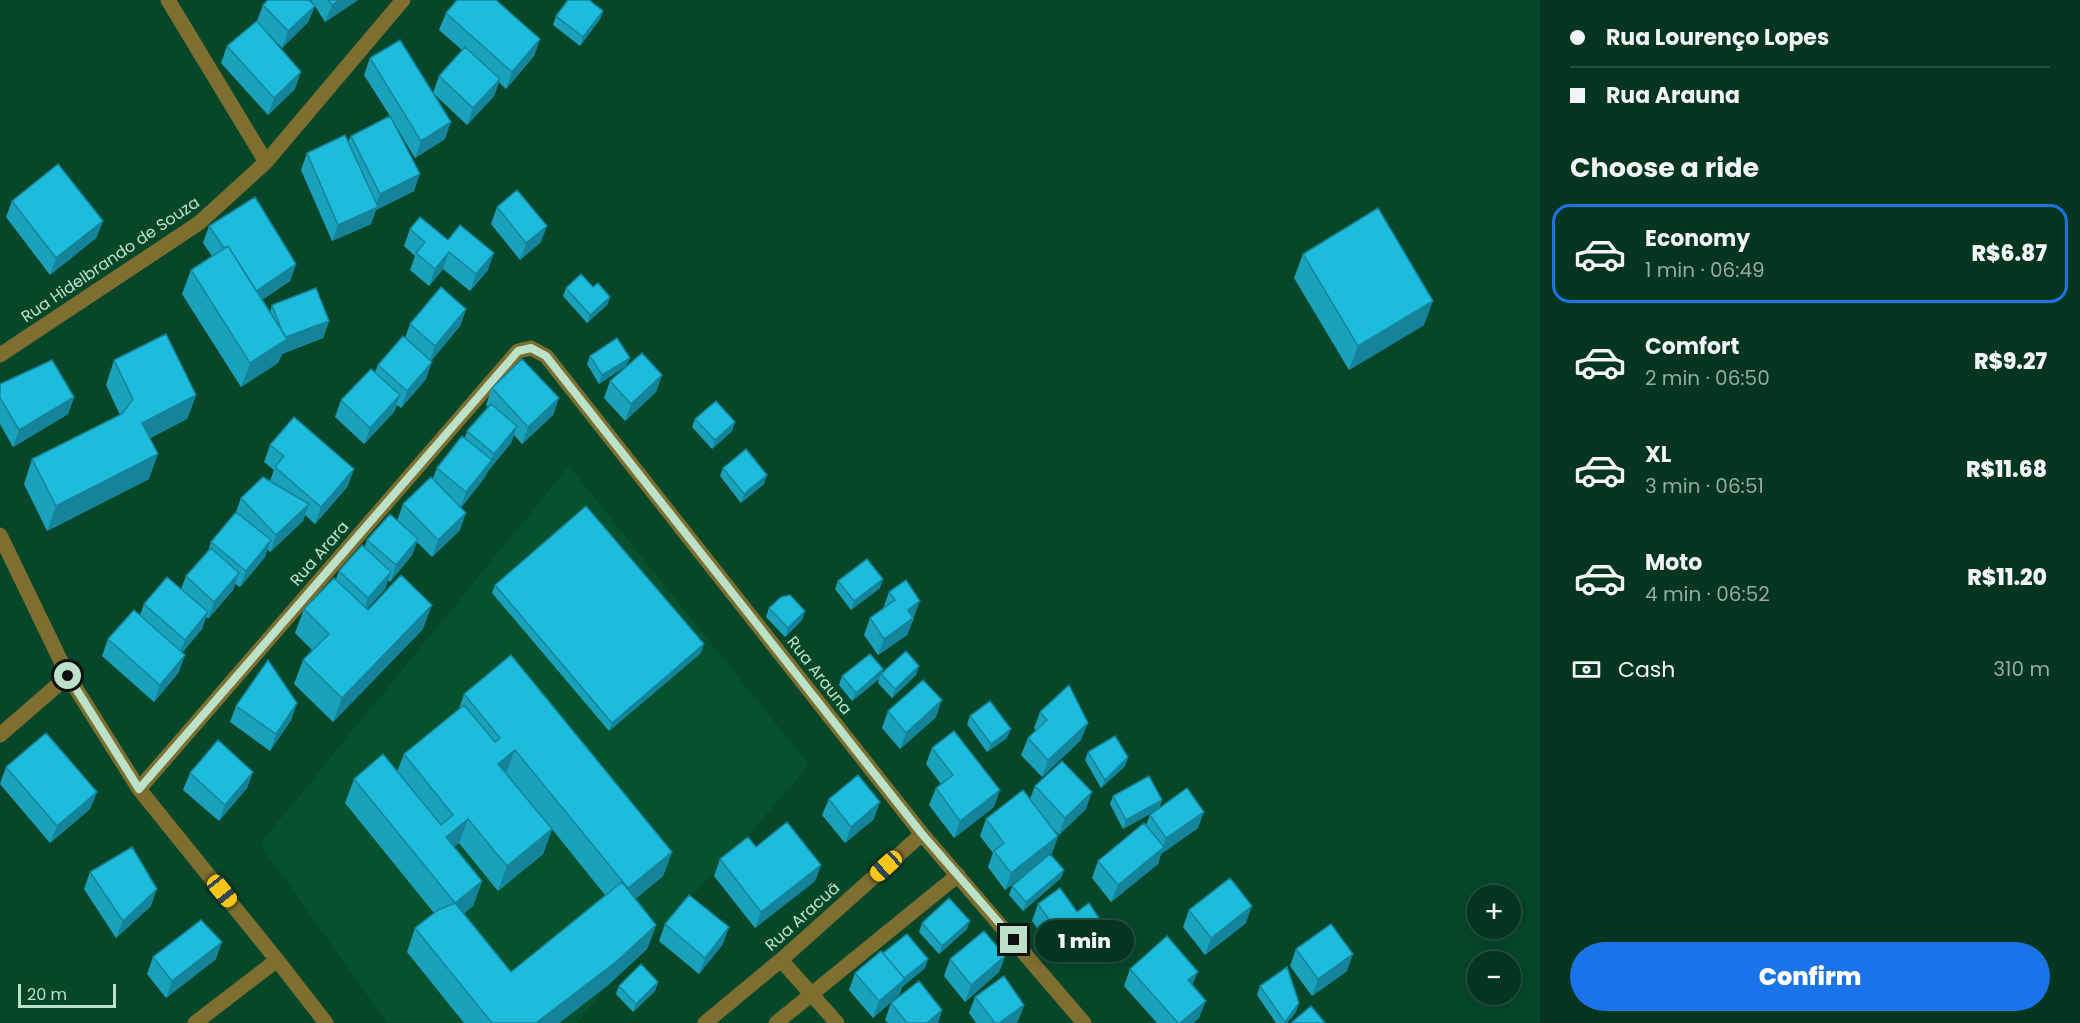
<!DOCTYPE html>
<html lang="en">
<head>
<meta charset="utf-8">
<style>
  :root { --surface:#04351f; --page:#0d3d28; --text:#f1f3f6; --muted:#97aba4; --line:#25503d; --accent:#1a73e8 }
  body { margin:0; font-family:Poppins,sans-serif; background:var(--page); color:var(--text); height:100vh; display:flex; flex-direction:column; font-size:22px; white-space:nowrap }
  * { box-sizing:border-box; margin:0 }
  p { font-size:20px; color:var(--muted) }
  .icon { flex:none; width:33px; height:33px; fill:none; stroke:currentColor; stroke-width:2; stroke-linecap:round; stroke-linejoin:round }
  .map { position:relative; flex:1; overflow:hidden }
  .drawer { display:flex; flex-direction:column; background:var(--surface); width:540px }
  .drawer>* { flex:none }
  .banner { display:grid; align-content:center; height:132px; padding:0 30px; background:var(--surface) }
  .tools { position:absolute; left:1467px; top:885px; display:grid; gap:12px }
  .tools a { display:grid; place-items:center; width:54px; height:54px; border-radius:50%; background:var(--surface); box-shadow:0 3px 15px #0003,0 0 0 2px var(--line); font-size:30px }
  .scale { position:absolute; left:18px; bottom:15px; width:98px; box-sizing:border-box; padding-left:6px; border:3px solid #bce1c9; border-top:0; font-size:16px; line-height:21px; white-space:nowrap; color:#bce1c9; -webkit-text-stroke:4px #064729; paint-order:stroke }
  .end { position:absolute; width:27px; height:27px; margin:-14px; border:8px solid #bce1c9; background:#111; box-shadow:0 0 0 3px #111 }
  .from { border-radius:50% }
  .bubble { position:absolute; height:42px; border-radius:21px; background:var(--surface); box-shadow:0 3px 15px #0003,0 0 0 2px var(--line); font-size:20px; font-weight:800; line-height:42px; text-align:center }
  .car { position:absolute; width:18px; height:36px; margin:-18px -9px; border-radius:8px; box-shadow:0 0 4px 2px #0007; background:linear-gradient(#f5c518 24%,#345 0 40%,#f5c518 0 76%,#345 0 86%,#f5c518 0) }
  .banner b { display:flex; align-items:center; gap:21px; height:57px; font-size:22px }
  .banner b+b { border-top:2px solid var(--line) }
  .banner i { width:15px; height:15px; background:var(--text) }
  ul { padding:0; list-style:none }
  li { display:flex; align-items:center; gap:18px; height:99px; margin:0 12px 9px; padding:0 18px; border:3px solid transparent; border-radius:18px }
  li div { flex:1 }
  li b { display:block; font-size:22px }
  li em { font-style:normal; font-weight:800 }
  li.selected { border-color:var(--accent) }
  li>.icon { width:54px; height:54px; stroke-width:1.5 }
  h2 { padding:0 30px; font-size:27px; line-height:72px }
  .pay { display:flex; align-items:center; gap:15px; height:66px; padding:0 30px; font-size:22px }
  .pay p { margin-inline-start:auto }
  .cta { display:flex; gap:12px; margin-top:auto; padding:12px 30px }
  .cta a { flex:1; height:69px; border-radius:36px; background:var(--accent); color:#fff; font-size:24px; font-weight:800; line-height:69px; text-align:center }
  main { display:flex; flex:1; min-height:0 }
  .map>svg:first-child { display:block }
  .built { fill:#06512e }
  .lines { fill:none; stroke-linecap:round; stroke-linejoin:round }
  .minor { stroke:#7e6f31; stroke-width:15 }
  .wall { fill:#1aa2bd; fill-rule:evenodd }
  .shaded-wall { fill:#15849a }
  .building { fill:#1ebcdc; stroke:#15849a; stroke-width:1.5 }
  .route { stroke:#bce1c9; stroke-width:8 }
  .labels { text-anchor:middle; stroke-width:6; stroke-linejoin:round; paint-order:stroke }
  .street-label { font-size:16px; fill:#bce1c9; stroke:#064729 }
</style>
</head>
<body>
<main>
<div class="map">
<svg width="1540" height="1023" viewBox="0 0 1540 1023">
  <rect width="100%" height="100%" fill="#064729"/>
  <path class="built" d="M569 466 809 765 740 845 608 985 577 1023H387L260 844Z"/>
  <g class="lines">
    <path class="minor" d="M168 0 266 162
      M0 355 199 223 266 162 403 0
      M0 535 68 676 139 789 277 960 326 1023
      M0 735 68 676
      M139 789 518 351 531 348 546 356 922 834 1084 1023
      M781 960 837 1023
      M195 1023 277 960
      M705 1023 781 960 922 834
      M776 1023 958 875"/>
  </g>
  <path class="wall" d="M311 0H358L325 22 315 6 308 22 282 48 266 31 295 89 268 115 221 63 227 46 257 21 263 5H314Z
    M603 11 600 19 580 46 553 25 556 16Z
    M446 13 540 39 534 56 506 89 499 82 494 96 467 125 433 93 445 139 415 158 394 123 414 191 376 210 371 224 332 241 301 170 307 153 348 142 351 136 390 116 364 75 370 58 433 93 439 76 462 50 439 30Z
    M12 201 103 221 96 238 50 275 6 217Z
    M497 207 541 242 520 260 491 224Z
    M209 226 296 264 290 281 262 300 270 312 272 305 329 321 323 338 282 354 278 363 241 387 182 294 191 270 212 256 203 243Z
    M410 229 448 240 488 270 470 291 443 269 429 286 410 270 415 256 404 246Z
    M1303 254 1424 325 1349 370 1294 278Z
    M593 287 610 297 607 305 587 323 563 296 566 288Z
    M466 309 460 326 431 361 426 379 401 408 397 405 394 412 364 444 335 417 341 400 375 372 378 365 405 338 410 324Z
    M590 356 630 358 626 366 599 384 587 364Z
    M114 360 196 395 187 419 150 438 149 479 47 531 24 484 32 459 120 415 106 385Z
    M662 375 656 392 625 421 604 398 610 381Z
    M0 384 74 397 68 414 13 447 0 424Z
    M492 388 559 398 553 415 522 444 514 435 511 443 488 471 485 477 461 508 460 530 432 557 417 542 412 555 390 582 388 580 385 589 367 609 423 629 333 722 294 684 303 660 312 650 295 633 304 609 336 579 339 571 364 548 367 540 397 521 403 504 433 478 437 468 465 438 467 431 488 407 486 405Z
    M695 419 735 422 732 431 712 449 692 427Z
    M270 445 348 486 315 524 305 515 303 521 270 552 267 549 265 557 240 587 235 584 233 590 208 619 206 617 202 629 182 653 179 672 154 702 102 656 108 639 140 615 144 604 181 589 186 576 208 551 211 542 236 512 241 498 270 481 274 470 264 462Z
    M723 468 764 484 741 503 720 476Z
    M838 581 880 588 851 610 835 589Z
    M495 585 701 653 609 731 492 593Z
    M889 592 914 618 907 635 878 655 864 635 870 618 883 609Z
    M769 608 805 611 802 620 785 637 766 617Z
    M919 666 916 675 892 698 878 683 879 679 852 701 839 685 842 676 883 669 882 673Z
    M464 694 672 852 663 876 635 899 656 925 647 949 608 985 559 1023H464L407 952 415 928 434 913 345 803 354 779 397 772 404 754 459 709ZM552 829 605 895 511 972 464 913 473 906 482 881 454 847 459 843 498 891 543 854Z
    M297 703 291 720 270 751 230 722 236 706Z
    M888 711 936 717 900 749 882 728Z
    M1040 712 1081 740 1042 777 1021 755 1028 738 1036 731 1034 728Z
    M970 716 1007 738 987 752 967 724Z
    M932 748 994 807 954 838 929 805 936 788 941 784 926 764Z
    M1088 752 1128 757 1125 766 1101 788 1085 760Z
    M6 767 97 792 90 809 50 843 0 784Z
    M253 772 247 788 219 821 183 790 190 773Z
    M1035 786 1086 809 1059 835 1053 828 1058 836 1052 853 1051 854 1061 878 1023 911 1009 895 1012 886 1042 861 1005 890 988 867 993 853 980 836 986 819 1030 799Z
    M1113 796 1159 808 1198 828 1161 854 1158 864 1111 902 1092 878 1098 861 1146 825 1150 815 1155 811 1123 829 1110 804Z
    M829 799 874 819 845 843 822 815Z
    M756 847 821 865 815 881 755 928 714 876 720 859Z
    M90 872 151 906 116 938 84 889Z
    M1038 904 1077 912 1095 937 1061 962 1032 921Z
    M1189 910 1246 923 1205 955 1183 927Z
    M922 923 967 929 939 954 919 932Z
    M665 924 723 944 699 974 659 941Z
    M1296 949 1347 971 1312 996 1290 966Z
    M883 954 928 959 925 968 902 987 899 995 873 1018 849 990 855 973Z
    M1005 956 999 972 965 1002 944 976 950 959Z
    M153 957 216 959 166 998 147 974Z
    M1130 969 1192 986 1199 1018 1193 1023H1157L1124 986Z
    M658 982 655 991 633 1012 616 994 619 986Z
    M1260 986 1296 1012 1287 1023H1276L1257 995Z
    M975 997 1024 1005 1018 1021 1016 1023H976L969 1013Z
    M891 1003 942 1010 938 1023H888L885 1020Z"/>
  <path class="shaded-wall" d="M339 0H358L325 22 332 5Z
    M315 6 308 22 282 48 288 31Z
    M603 11 600 19 580 46 583 37Z
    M540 39 534 56 506 89 512 72Z
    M301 72 295 89 268 115 274 98Z
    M500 79 494 96 467 125 473 108Z
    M451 122 445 139 415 158 421 141Z
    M420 174 414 191 376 210 371 224 332 241 338 225 375 208 380 194Z
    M103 221 96 238 50 275 56 258Z
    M547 226 541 242 520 260 526 243Z
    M449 252 443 269 429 286 435 269Z
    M494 253 488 270 470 291 476 274Z
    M296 264 290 281 247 309 254 293Z
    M610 297 607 305 587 323 590 315Z
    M1433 301 1424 325 1349 370 1358 346Z
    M466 309 460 326 429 363 435 346Z
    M329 321 323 338 282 354 278 363 241 387 250 363 284 338Z
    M630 358 626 366 599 384 602 375Z
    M432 362 426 379 401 408 407 391Z
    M662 375 656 392 625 421 631 404Z
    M196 395 187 419 133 447 142 423Z
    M400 395 394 412 364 444 370 428Z
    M74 397 68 414 13 447 19 430Z
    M559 398 553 415 522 444 528 427Z
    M735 422 732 431 712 449 715 440Z
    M517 426 511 443 488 471 485 477 460 509 466 492 491 460 494 454Z
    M158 454 149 479 47 531 56 506Z
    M354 469 348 486 315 524 321 507Z
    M767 475 764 484 741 503 744 494Z
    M309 504 303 521 270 552 276 535Z
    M466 513 460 530 432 557 438 540Z
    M418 539 412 555 390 582 396 565Z
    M271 540 265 557 240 587 246 571Z
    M391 572 385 589 362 614 368 598Z
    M239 573 233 590 208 619 214 602Z
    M883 579 880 588 851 610 854 601Z
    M920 601 907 635 878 655 884 639 908 610Z
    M432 605 423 629 333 722 342 698Z
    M805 611 802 620 785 637 788 628Z
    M208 612 202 629 179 656 185 640Z
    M704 644 701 653 609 731 612 723Z
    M185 655 179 672 154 702 160 685Z
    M919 666 916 675 892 698 895 689Z
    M883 669 879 679 852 701 856 693Z
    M942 700 936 717 900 749 906 733Z
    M297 703 291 720 270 751 276 734Z
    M1088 723 1081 740 1042 777 1048 760Z
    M1011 729 1007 738 987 752 991 744Z
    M515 750 506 774 498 764Z
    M1128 757 1125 766 1101 788 1105 780Z
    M253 772 247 788 219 821 225 805Z
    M1000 790 994 807 954 838 960 821Z
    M97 792 90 809 50 843 57 826Z
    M1092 792 1086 809 1059 835 1065 818Z
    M1162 800 1159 809 1123 829 1126 820Z
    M880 802 874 819 845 843 851 827Z
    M1204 812 1198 828 1161 854 1158 864 1111 902 1118 885 1163 848 1166 838Z
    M468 819 459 843 437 861 446 837Z
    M552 829 543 854 498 891 507 866Z
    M1058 836 1052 853 1005 890 1011 873Z
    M672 852 663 876 619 913 628 888Z
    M821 865 815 881 755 928 761 912Z
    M1064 870 1061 878 1023 911 1026 902Z
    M482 881 473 906 446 928 455 903Z
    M157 889 151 906 116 938 123 921Z
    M1252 906 1246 923 1205 955 1211 938Z
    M970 921 967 929 939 954 942 946Z
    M1101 921 1095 937 1061 962 1067 945Z
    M656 925 647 949 608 985 559 1023H536Z
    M729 927 723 944 699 974 705 958Z
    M222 942 216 959 166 998 172 981Z
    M1353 954 1347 971 1312 996 1318 979Z
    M1005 956 999 972 965 1002 971 985Z
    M928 959 925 968 902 987 899 995 873 1018 879 1001Z
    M1198 972 1191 988 1188 980Z
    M658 982 655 991 633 1012 636 1004Z
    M1206 1001 1199 1018 1193 1023H1180Z
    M1299 1003 1296 1012 1287 1023H1284Z
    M1024 1005 1018 1021 1016 1023H999Z
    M942 1010 938 1023H927Z"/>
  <path class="building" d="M268 0H309L315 6 288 31 263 5Z
    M328 0H339L332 5Z
    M457 0H496L540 39 512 72 446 13Z
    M568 0H589L603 11 583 37 556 16Z
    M257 21 301 72 274 98 227 46Z
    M400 40 451 122 421 141 370 58Z
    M465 47 500 79 473 108 439 76Z
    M390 116 420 174 380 194 351 136Z
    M345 135 378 207 338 225 307 153Z
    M58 164 103 221 56 258 12 201Z
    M517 190 547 226 526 243 497 207Z
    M255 197 296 264 256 291 228 246 224 248 209 226Z
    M1378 208 1433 301 1358 346 1303 254Z
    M420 217 448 240 460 225 494 253 476 274 449 252 435 269 416 253 425 242 410 229Z
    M228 246 287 339 250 363 191 270Z
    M581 274 593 287 598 283 610 297 590 315 566 288Z
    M441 287 466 309 435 346 410 324Z
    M316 288 329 321 286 337 281 329 272 305Z
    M166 334 196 395 142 423 158 454 56 506 32 459 122 414 133 399 114 360Z
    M403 336 432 362 407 391 378 365Z
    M617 338 630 358 602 375 590 356Z
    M642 353 662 375 631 404 610 381Z
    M522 359 559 398 528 427 492 388Z
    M52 360 74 397 19 430 0 398V384Z
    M371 369 400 395 370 428 341 400Z
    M716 401 735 422 715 440 695 419Z
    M491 404 517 426 494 454 467 431Z
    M294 417 354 469 321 507 275 467 284 456 270 445Z
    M462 436 492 460 466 492 437 468Z
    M746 449 767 475 744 494 723 468Z
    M263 477 309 504 276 535 241 498Z
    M431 477 466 513 438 540 403 504Z
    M586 506 704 644 612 723 495 585Z
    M236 512 271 540 246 571 211 542Z
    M390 514 418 539 396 565 367 540Z
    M362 545 391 572 368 598 339 571Z
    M211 548 239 573 214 602 186 576Z
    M867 559 883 579 854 601 838 581Z
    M401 575 432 605 342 698 303 660 329 634 304 609 334 578 368 610Z
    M167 577 208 612 185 640 144 604Z
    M906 580 920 601 908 610 913 618 884 639 870 618 895 600 889 592Z
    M790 595 805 611 788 628 769 608 781 597Z
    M134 610 185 655 160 685 108 639Z
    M906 651 919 666 895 689 881 674Z
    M870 654 883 669 856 693 842 676Z
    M511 655 672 852 628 888 515 750 498 764 552 829 507 866 468 819 446 837 482 881 455 903 354 779 383 754 441 825 453 815 404 754 464 705 495 742 500 738 464 694Z
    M268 660 297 703 276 734 236 706Z
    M923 680 942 700 906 733 888 711Z
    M1069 685 1088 723 1048 760 1028 738 1047 720 1040 712Z
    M990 701 1011 729 991 744 970 716Z
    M954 731 1000 790 960 821 936 788 953 775 932 748Z
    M46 733 97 792 57 826 6 767Z
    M1115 736 1128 757 1105 780 1088 752Z
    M218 740 253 772 225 805 190 773Z
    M1062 761 1092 792 1065 818 1035 786Z
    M858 775 880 802 851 827 829 799Z
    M1149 776 1162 800 1126 820 1113 796Z
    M1187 788 1204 812 1166 838 1150 815Z
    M1023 790 1058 836 1011 873 994 851 1004 843 986 819Z
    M787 822 821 865 761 912 720 859 748 837 756 847Z
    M1144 823 1164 847 1118 885 1098 861Z
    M132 847 157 889 123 921 90 872Z
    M1050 854 1064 870 1026 902 1012 886Z
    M1230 878 1252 906 1211 938 1189 910Z
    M622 882 656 925 617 961 536 1023H492L415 928 438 910 455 903 511 972Z
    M1060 888 1077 912 1089 903 1101 921 1067 945 1038 904Z
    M689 895 729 927 705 958 665 924Z
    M949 898 970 921 942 946 922 923Z
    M201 920 222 942 172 981 153 957Z
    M1331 924 1353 954 1318 979 1296 949Z
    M984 931 1005 956 971 985 950 959Z
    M907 934 928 959 904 978 883 953Z
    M1167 936 1198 972 1188 980 1206 1001 1180 1023H1178L1130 969Z
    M881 951 905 979 879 1001 855 973Z
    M641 964 658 982 636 1004 619 986Z
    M1287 967 1299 1003 1285 1022 1260 986Z
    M1004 976 1024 1005 999 1023H995L975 997Z
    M919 981 942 1010 927 1023H907L891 1003Z
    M1311 1006 1325 1023H1291Z"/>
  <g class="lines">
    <path class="route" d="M68 676 139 789 518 351 531 348 546 356 922 834 1014 940"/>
  </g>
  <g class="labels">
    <g class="street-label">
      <text transform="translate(110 259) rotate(-34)" y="6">Rua Hidelbrando de Souza</text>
      <text transform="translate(319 553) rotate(-49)" y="6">Rua Arara</text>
      <text transform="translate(820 675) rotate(52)" y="6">Rua Arauna</text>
      <text transform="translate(802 916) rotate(-42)" y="6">Rua Aracuã</text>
    </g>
  </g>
</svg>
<div class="tools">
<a>+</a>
<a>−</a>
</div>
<div class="scale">20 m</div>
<i class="end from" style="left:68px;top:676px"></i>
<i class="end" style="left:1014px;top:940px"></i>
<div class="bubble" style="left:1035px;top:920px;width:99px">1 min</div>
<i class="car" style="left:886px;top:866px;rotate:228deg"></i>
<i class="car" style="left:222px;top:891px;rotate:141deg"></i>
</div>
<section class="drawer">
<div class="banner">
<b><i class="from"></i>Rua Lourenço Lopes</b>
<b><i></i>Rua Arauna</b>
</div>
<h2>Choose a ride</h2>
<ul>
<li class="selected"><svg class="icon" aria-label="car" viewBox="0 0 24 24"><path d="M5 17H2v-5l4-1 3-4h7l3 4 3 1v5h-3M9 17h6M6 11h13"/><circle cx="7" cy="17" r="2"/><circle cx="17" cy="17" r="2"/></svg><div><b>Economy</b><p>1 min · 06:49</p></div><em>R$6.87</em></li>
<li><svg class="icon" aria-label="car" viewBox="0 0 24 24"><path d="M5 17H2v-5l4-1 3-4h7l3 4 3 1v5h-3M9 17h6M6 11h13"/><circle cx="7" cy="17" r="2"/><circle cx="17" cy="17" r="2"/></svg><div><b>Comfort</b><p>2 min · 06:50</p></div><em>R$9.27</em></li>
<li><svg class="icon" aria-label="car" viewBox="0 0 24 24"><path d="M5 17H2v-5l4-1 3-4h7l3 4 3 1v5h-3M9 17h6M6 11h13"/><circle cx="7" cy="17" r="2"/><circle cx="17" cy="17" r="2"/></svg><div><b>XL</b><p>3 min · 06:51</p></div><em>R$11.68</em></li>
<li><svg class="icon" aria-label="car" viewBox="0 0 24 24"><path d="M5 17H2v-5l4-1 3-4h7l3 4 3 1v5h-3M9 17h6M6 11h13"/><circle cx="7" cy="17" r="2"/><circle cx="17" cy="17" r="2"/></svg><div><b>Moto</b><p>4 min · 06:52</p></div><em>R$11.20</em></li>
</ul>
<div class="pay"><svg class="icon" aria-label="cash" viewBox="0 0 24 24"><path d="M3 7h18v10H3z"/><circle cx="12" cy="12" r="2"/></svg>Cash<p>310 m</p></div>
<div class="cta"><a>Confirm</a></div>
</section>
</main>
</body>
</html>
